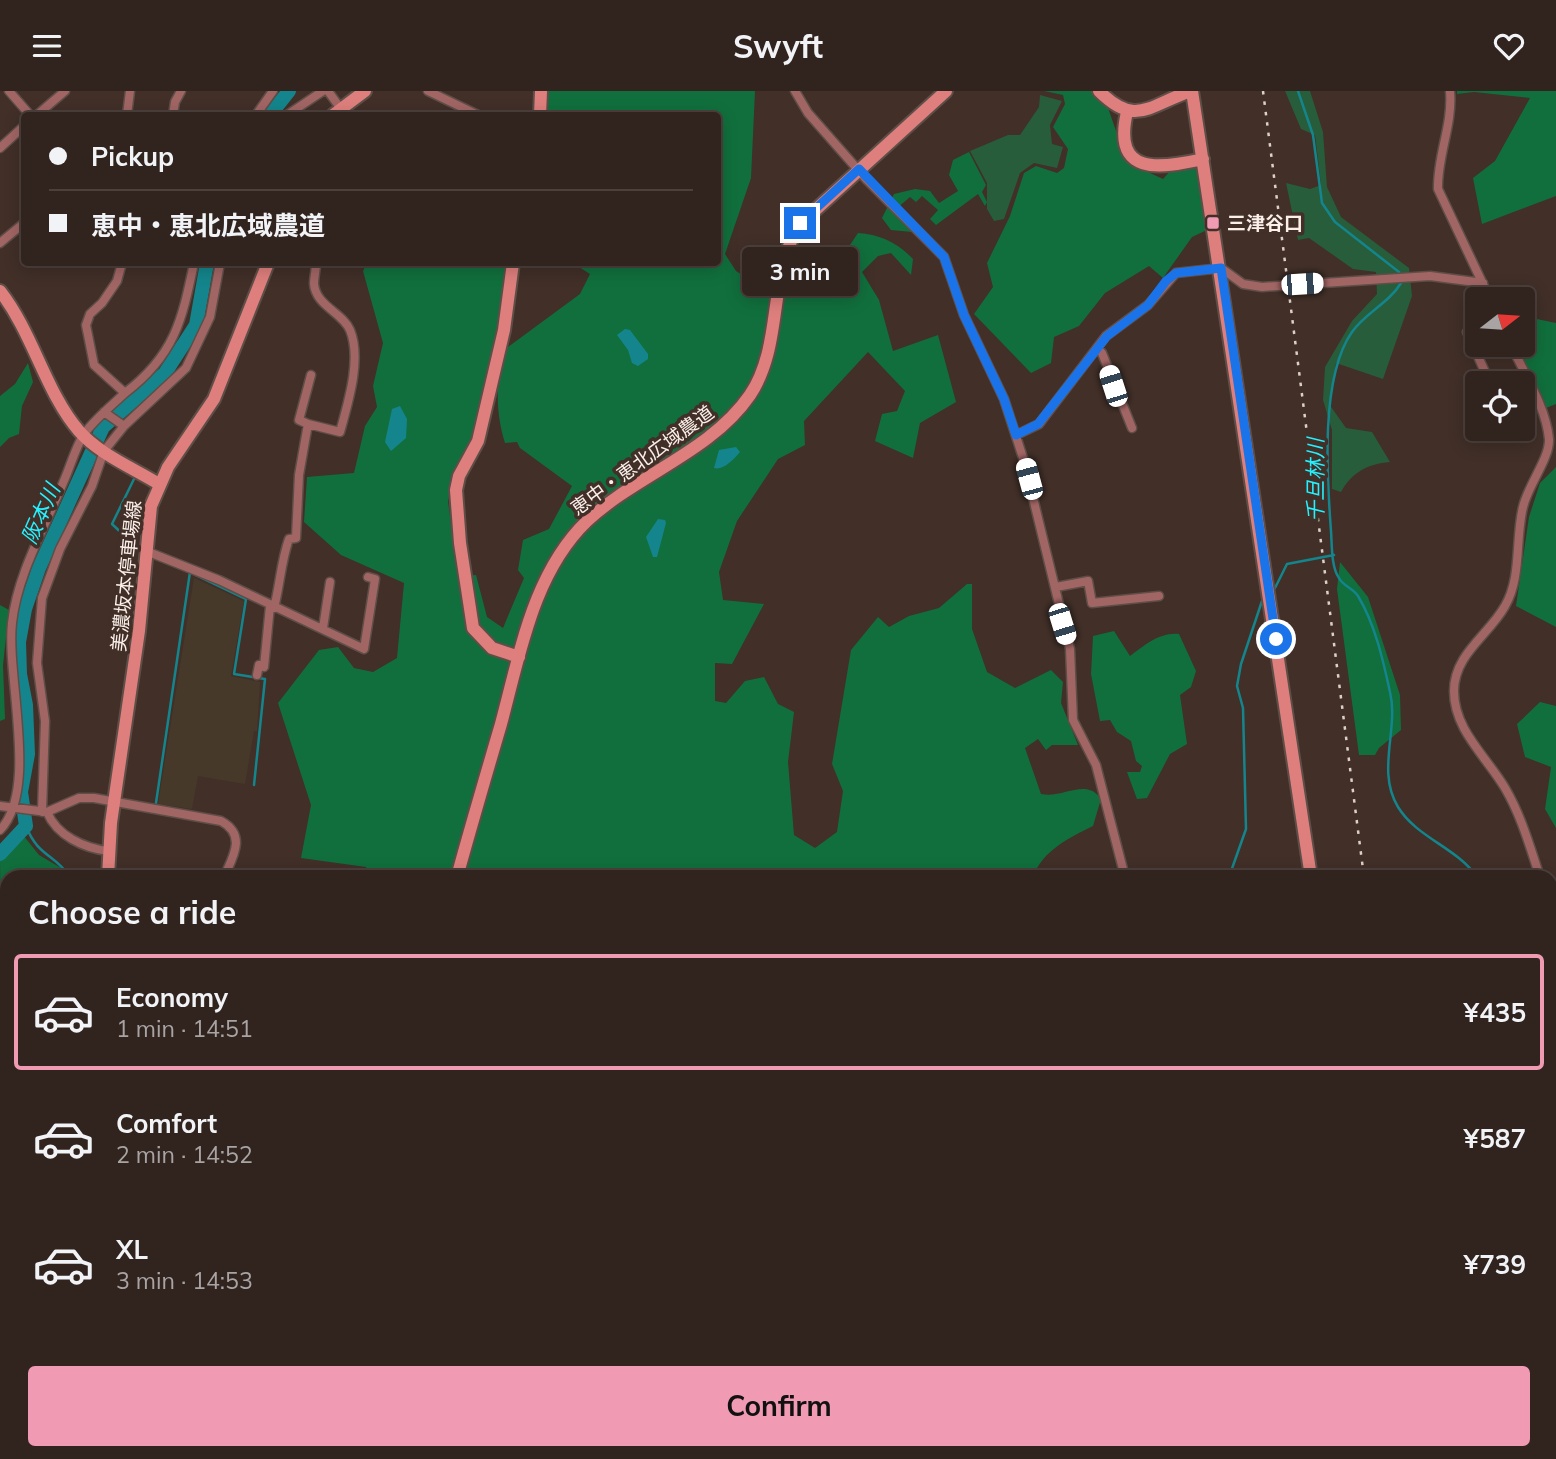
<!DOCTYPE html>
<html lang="en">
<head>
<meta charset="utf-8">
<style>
  :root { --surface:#31231e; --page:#392b27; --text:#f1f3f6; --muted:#a8a4a4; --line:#4c403c; --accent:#f19ab4 }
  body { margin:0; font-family:Mulish,"Noto Sans JP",sans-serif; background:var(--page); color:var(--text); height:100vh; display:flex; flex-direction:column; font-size:26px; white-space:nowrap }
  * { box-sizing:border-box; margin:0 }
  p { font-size:23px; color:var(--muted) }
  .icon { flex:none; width:38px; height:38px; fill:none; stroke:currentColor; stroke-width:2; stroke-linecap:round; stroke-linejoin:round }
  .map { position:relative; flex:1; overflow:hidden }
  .details { position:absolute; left:0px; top:779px; width:1558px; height:590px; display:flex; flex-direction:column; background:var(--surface); border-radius:21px 21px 0 0; box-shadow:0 4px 18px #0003,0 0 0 2px var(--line) }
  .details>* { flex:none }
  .guide { position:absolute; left:21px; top:21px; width:700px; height:154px; border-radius:7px; box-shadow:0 4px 18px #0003,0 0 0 2px var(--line); display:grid; align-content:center; height:154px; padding:0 28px; background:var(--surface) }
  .needle { width:46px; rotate:73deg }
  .controls { position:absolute; left:1465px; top:196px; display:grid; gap:14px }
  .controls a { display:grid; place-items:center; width:70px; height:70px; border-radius:7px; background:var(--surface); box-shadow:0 4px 18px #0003,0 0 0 2px var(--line); font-size:35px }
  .end { position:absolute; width:32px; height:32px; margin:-16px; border:9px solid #1a73e8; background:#fff; box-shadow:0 0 0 4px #fff }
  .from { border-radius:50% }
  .bubble { position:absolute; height:49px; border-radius:7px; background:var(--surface); box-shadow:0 4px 18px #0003,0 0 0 2px var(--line); font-size:23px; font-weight:700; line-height:49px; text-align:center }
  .car { position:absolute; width:21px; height:42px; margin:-21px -10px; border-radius:9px; box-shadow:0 0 5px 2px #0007; background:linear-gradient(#fff 24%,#345 0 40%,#fff 0 76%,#345 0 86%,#fff 0) }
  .guide b { display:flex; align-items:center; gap:24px; height:66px; font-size:26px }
  .guide b+b { border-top:2px solid var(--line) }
  .guide i { width:18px; height:18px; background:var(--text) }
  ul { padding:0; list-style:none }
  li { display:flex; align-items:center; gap:21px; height:116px; margin:0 14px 10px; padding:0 14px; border:4px solid transparent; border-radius:7px }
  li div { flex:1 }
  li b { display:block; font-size:26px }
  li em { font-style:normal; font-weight:700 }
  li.on { border-color:var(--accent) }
  li>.icon { width:63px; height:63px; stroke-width:1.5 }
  h2 { padding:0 28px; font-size:32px; line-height:84px }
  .primary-button { display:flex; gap:14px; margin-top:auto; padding:14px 28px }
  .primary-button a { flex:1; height:80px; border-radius:7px; background:var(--accent); color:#111; font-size:28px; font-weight:700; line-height:80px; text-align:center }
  header { display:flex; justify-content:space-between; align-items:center; height:91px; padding:0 28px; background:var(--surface); font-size:32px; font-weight:700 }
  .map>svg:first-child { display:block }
  .industrial { fill:#46392a }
  .green { fill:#275d3b }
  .forest { fill:#116f3d }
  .water { fill:#14858c }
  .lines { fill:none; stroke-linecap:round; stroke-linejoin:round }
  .stream { stroke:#14858c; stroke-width:2.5 }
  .river { stroke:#14858c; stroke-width:14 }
  .street-casing { stroke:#5f4e47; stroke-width:11 }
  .secondary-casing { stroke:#5f4e47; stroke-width:16 }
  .street { stroke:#a16564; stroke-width:8 }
  .secondary { stroke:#de7f7d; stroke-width:12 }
  .rail { stroke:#ddd0cb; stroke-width:2.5; stroke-dasharray:3.5 7; stroke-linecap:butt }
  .route { stroke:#1a73e8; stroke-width:9 }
  .poi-dot { fill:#f19ab4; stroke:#412f28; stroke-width:2.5 }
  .labels { text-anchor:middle; stroke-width:7; stroke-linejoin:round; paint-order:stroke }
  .poi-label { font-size:19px; font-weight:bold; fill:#fbefea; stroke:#412f28; text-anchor:start }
  .street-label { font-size:19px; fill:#fbefea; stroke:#412f28 }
  .water-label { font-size:21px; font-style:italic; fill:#25f2ff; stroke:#412f28 }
</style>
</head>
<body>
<header><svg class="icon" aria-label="menu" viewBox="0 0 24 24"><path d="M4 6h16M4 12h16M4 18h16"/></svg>Swyft<svg class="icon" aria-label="heart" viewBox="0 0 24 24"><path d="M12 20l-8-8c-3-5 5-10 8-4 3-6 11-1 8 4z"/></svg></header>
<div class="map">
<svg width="1556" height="1368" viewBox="0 0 1556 1368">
  <rect width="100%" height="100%" fill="#412f28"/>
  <path class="industrial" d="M194 487 244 510 231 585 260 591 257 640H254L245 693 198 685 192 718 158 713Z"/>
  <path class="green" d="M1285 0H1310L1323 41 1327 96 1341 126 1409 177 1412 205 1383 288 1336 272 1329 313 1346 337 1372 341 1390 371C1368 373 1352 381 1341 401L1332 398V339L1323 309 1325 276 1352 230 1377 203 1376 181 1353 178 1309 147 1298 149 1286 92 1310 98 1321 94 1315 44 1301 38Z
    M1040 4 1062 10 1050 34 1052 53 1063 56 1057 77 1034 72 1020 82 1004 128 994 130 987 118V92L970 60 1008 44H1020L1039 16Z"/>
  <path class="forest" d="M548 0H755L751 87 725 163 736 180 760 195 787 197 836 175 858 142C879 143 898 152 913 168L911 184 891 162 878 165 862 181 879 209 893 260 938 244 956 311 920 332 913 367 875 350 882 323 897 320 905 300 868 261 804 330 805 354 778 368 737 430 719 481 723 509 764 513 732 573 715 572V610L726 612 745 590 764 586 778 613 794 621 788 671 794 744 815 757 837 741 843 700 832 673 851 559 878 526 889 536 909 525 939 517 967 493H972V538L987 581 1015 597 1051 579 1063 591 1061 612 1078 654H1052L1046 659 1038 648 1025 657 1041 703C1063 708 1086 686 1101 708L1093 735C1069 747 1043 759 1033 786H369L366 776 301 767 311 714 278 612 319 559 338 556 354 577 373 581 397 567 404 492 341 464 304 431 307 386 354 382 365 335 377 316 373 295 383 252 363 180 367 172H512L473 348 456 375 448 410 458 485 476 484 487 526 503 537 524 487 518 479 523 449 549 438 572 395 520 357 517 351 505 352C495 319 496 292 504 259L580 203 590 183 573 172H718V24H548Z
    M1044 0H1091L1107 14 1122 57 1133 74 1163 88 1171 79 1197 75 1207 139 1192 146 1163 187 1149 175 1105 202 1079 235 1054 246 1051 272 1031 282 974 223 993 196 987 172 1010 125 1024 82 1036 75 1057 82 1064 77 1068 58 1053 36 1065 13 1063 4Z
    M1457 0H1556V105L1482 133 1473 87 1495 70 1530 7 1474 1 1457 3Z
    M969 61 986 94 982 101 987 111 985 115 978 103 936 134 930 128 938 119 922 105 916 111 910 106 896 118 917 137 912 141 891 139 882 127 894 103 915 98 930 100 939 112 958 100 949 84 953 69Z
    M1532 227 1556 232V313L1546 317 1517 254H1522L1523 230Z
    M28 272 33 291 22 315 19 343 9 347 0 356V305L15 293Z
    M1556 376V536L1516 515 1529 426 1540 392Z
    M1340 471 1368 506 1400 604 1401 639 1379 657 1375 664H1359L1337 498Z
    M0 514 9 519 3 574 5 628 0 630Z
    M1114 540 1130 565C1144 555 1159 541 1179 543L1196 580 1191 596 1180 604 1187 653 1170 663 1147 707 1137 708 1127 681H1140L1142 675 1136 670 1131 650 1117 641 1110 629 1100 630 1091 583 1093 545Z
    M1540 611 1556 615V737L1545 718 1551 676 1525 666 1517 633Z
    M23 744 39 764 61 777 67 786H7V1314L0 1325V1167L6 1110 0 1087 2 1009 0 766Z
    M364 1362H430L429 1368H365Z
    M441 1362H1145L1131 1368H952L922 1364 903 1368H439Z"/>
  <path class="water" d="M625 238 630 239 648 263V268L638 275 632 272 628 259 617 244Z
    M400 315 407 328 406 347 391 360 385 351 392 318Z
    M736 356 740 361C734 368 723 380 714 377L719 359Z
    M658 428 665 429 666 432 657 466H653L646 446Z"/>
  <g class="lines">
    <path class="stream" d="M1298 0 1313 44 1322 112 1335 131 1399 181 1401 192C1389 212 1365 222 1352 241 1320 286 1327 387 1331 440 1332 453 1331 476 1339 487 1343 495 1354 498 1358 505 1375 533 1383 569 1390 601 1399 638 1376 680 1398 716 1417 747 1456 756 1477 786
      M132 452 112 433 134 388
      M196 484 246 508 234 583 265 588 254 694
      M1275 497 1287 473 1334 464
      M156 712 190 481
      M26 735C38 766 55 763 70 786
      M1229 786 1246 738 1243 617 1237 595 1241 573 1263 507
      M1550 1259 1556 1262
      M0 1332 7 1318
      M1550 1359 1556 1354
      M1132 1368 1149 1362
      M1543 1368 1548 1362"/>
    <path class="river" d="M270 24 289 0
      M0 763 26 735 21 701 28 663 26 614 20 583 19 551 25 518 39 477 103 336 165 282 196 234 207 172"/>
    <defs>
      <path id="street" d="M9 0 30 24
        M328 0 341 18
        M428 0 478 24
        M795 0 808 22 867 89 944 166 964 224 1004 308 1024 370 1070 558 1073 629 1096 674 1125 786
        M1450 0C1453 34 1437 65 1438 98L1490 208
        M37 24 65 0
        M127 24 130 0
        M173 24 175 11 181 0
        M256 24 273 0
        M287 24 323 0
        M0 57 24 35
        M0 152 24 132
        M1477 237 1467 241 1490 292
        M1511 254C1524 282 1546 316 1549 348 1550 367 1528 394 1523 416 1515 448 1522 486 1505 515 1489 544 1454 563 1454 600 1454 639 1486 665 1505 697 1521 724 1530 756 1540 786
        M1097 257 1102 262 1132 337
        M125 302C175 264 182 229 194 172
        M104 321 124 335
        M308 333 299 329 311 284
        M1016 344 1039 333 1106 245 1148 214 1176 182 1221 177 1243 193 1262 196 1430 185 1483 192
        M146 460 219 489 364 558 375 488 368 486
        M1056 496 1088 490 1092 512 1159 505
        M274 517C280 494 281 470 289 448L296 447 299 384 308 333 340 341C348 312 362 268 350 239 342 221 316 215 314 193 314 186 316 179 316 172
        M323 537 330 491
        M257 584 259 574 264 576 270 515
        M0 715 47 721 79 707H94L221 730C247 744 233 766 224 786
        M42 721 45 630 37 572 42 507 60 458 92 395 104 360 124 335 186 277 210 226 220 172
        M47 721C57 745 84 757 108 760
        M0 739C39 699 6 586 12 532 17 484 45 436 63 392 70 377 75 357 84 343 95 328 111 315 125 302L94 274 86 234 90 223 102 212 117 190 122 172
        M1550 860 1556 861
        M1550 939 1556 949
        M1556 1136V1143
        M1550 1237 1556 1221
        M0 1245 7 1253
        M1550 1245 1556 1250
        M223 1362 228 1368
        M1314 1368 1320 1362"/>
      <path id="secondary" d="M1099 0C1136 37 1149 14 1191 0
        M1192 0 1311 786
        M1127 21C1112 85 1159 78 1203 68
        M333 24 365 0
        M540 24 541 0
        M513 172 504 239 478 350 459 385 456 399 460 452 473 537 492 557 519 566
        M0 200C33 242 46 302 79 340 99 363 133 377 159 393
        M108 786 111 732 139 540 151 415 168 376 214 308 268 172
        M457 786C471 735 486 684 501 633 520 563 533 482 587 430 636 384 711 361 750 304 784 253 767 185 800 133L946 0
        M1467 1362 1469 1368
        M85 1368 86 1362"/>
    </defs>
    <use href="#street" class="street-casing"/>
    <use href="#secondary" class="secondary-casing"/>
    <use href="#street" class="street"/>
    <use href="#secondary" class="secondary"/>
    <path class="rail" d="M1263 0 1364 786
      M1531 1362 1534 1368"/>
  </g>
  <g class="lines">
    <path class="route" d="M800 132 859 78 944 166 964 224 1004 308 1016 344 1038 333 1107 245 1148 214 1166 190 1176 182 1221 177 1276 548"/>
  </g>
  <rect class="poi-dot" x="1206" y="125" width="14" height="14" rx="3.5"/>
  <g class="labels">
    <g class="poi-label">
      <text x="1227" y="139">三津谷口</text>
    </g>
    <g class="street-label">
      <text transform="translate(642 369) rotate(-36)" y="7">恵中・恵北広域農道</text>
      <text transform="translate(126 485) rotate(-84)" y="7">美濃坂本停車場線</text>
    </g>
    <g class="water-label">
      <text transform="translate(1316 389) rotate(-90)" y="7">千旦林川</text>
      <text transform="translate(41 423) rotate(-66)" y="7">阪本川</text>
    </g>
  </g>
</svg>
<div class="controls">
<a><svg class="needle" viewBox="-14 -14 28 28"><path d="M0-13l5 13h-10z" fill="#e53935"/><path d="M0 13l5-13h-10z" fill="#a8a4a4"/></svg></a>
<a><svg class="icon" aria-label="locate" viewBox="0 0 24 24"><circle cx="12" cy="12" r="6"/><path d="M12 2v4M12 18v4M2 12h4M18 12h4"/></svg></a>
</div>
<i class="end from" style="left:1276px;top:548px"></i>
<i class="end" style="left:800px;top:132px"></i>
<div class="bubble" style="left:742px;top:156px;width:116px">3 min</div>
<i class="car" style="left:1302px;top:193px;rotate:86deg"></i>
<i class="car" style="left:1113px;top:295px;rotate:342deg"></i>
<i class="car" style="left:1029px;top:388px;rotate:345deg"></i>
<i class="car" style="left:1062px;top:533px;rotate:163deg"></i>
<div class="guide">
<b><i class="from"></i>Pickup</b>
<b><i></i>恵中・恵北広域農道</b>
</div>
<section class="details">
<h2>Choose a ride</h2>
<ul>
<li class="on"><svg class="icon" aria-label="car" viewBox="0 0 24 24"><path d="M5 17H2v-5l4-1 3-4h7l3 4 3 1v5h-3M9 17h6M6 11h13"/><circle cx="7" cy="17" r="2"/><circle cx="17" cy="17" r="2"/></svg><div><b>Economy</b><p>1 min · 14:51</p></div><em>¥435</em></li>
<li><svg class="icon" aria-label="car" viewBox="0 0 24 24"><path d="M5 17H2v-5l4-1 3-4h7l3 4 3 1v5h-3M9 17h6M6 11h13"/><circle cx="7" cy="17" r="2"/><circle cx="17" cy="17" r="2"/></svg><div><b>Comfort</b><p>2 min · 14:52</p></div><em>¥587</em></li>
<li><svg class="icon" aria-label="car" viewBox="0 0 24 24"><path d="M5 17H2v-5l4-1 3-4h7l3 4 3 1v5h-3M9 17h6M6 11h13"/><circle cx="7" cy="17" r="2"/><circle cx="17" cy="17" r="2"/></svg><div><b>XL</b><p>3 min · 14:53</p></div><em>¥739</em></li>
</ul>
<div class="primary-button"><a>Confirm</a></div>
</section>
</div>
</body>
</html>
